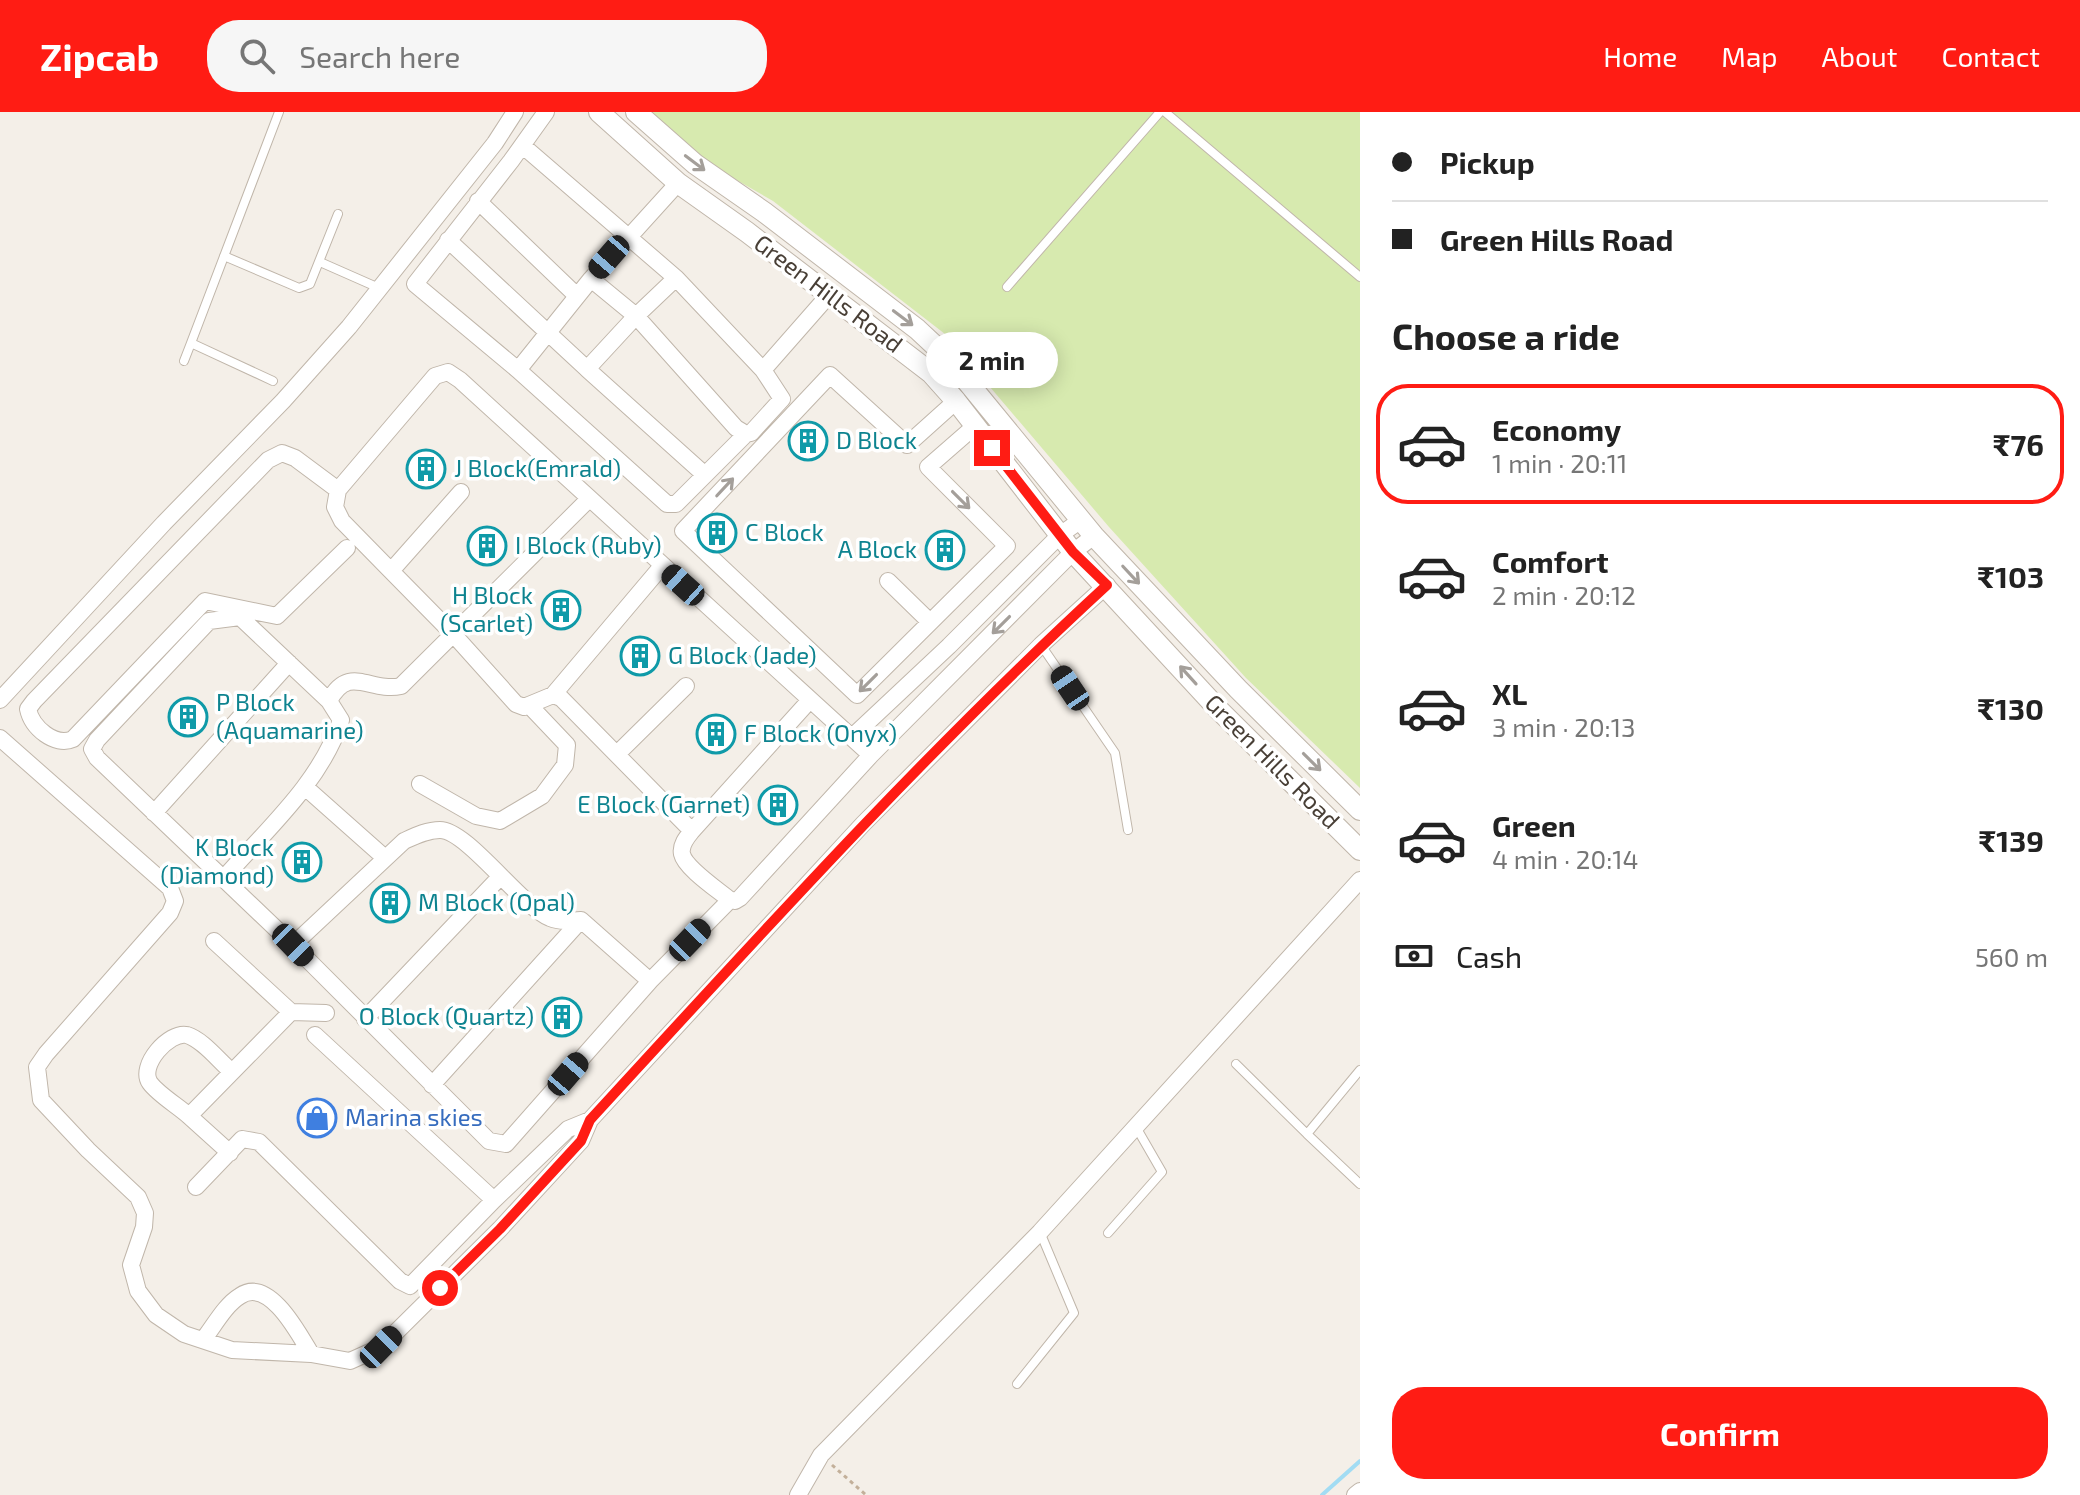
<!DOCTYPE html>
<html lang="en">
<head>
<meta charset="utf-8">
<style>
  :root { --surface:#fff; --page:#f6f6f6; --text:#222; --muted:#767676; --line:#e0e0e0; --accent:#ff1c14 }
  body { margin:0; font-family:"Exo 2",sans-serif; background:var(--page); color:var(--text); height:100vh; display:flex; flex-direction:column; font-size:30px; white-space:nowrap }
  * { box-sizing:border-box; margin:0 }
  p { font-size:26px; color:var(--muted) }
  .icon { flex:none; width:44px; height:44px; fill:none; stroke:currentColor; stroke-width:2; stroke-linecap:round; stroke-linejoin:round }
  .map { position:relative; flex:1; overflow:hidden }
  .details { display:flex; flex-direction:column; background:var(--surface); width:720px }
  .details>* { flex:none }
  .banner { display:grid; align-content:center; height:176px; padding:0 32px; background:var(--surface) }
  .end { position:absolute; width:36px; height:36px; margin:-18px; border:10px solid #ff1c14; background:#fff; box-shadow:0 0 0 4px #fff }
  .from { border-radius:50% }
  .bubble { position:absolute; height:56px; border-radius:28px; background:var(--surface); box-shadow:0 4px 20px #0003; font-size:26px; font-weight:700; line-height:56px; text-align:center }
  .car { position:absolute; width:24px; height:48px; margin:-24px -12px; border-radius:10px; box-shadow:0 0 6px 2px #0007; background:linear-gradient(#222 24%,#8ab4d8 0 40%,#222 0 76%,#8ab4d8 0 86%,#222 0) }
  .banner b { display:flex; align-items:center; gap:28px; height:76px; font-size:30px }
  .banner b+b { border-top:2px solid var(--line) }
  .banner i { width:20px; height:20px; background:var(--text) }
  ul { padding:0; list-style:none }
  li { display:flex; align-items:center; gap:24px; height:120px; margin:0 16px 12px; padding:0 16px; border:4px solid transparent; border-radius:32px }
  li div { flex:1 }
  li b { display:block; font-size:30px }
  li em { font-style:normal; font-weight:700 }
  li.active { border-color:var(--accent) }
  li>.icon { width:72px; height:72px; stroke-width:1.5 }
  h2 { padding:0 32px; font-size:36px; line-height:96px }
  .pay { display:flex; align-items:center; gap:20px; height:88px; padding:0 32px; font-size:30px }
  .pay p { margin-inline-start:auto }
  .cta { display:flex; gap:16px; margin-top:auto; padding:16px 32px }
  .cta a { flex:1; height:92px; border-radius:32px; background:var(--accent); color:#fff; font-size:32px; font-weight:700; line-height:92px; text-align:center }
  header { display:flex; align-items:center; gap:48px; box-sizing:border-box; height:112px; padding:0 40px; background:var(--accent); color:#fff }
  header strong { font-size:38px }
  nav { display:flex; gap:44px; margin-inline-start:auto; font-size:28px }
  .search { width:560px; height:72px; background:var(--page); display:flex; align-items:center; gap:20px; box-sizing:border-box; padding:0 28px; border-radius:32px; color:var(--muted); font-size:30px }
  main { display:flex; flex:1; min-height:0 }
  .map>svg:first-child { display:block }
  .green { fill:#d7eaaf }
  .lines { fill:none; stroke-linecap:round; stroke-linejoin:round }
  .stream { stroke:#a2dcf3; stroke-width:4 }
  .service-casing { stroke:#c0b6aa; stroke-width:10 }
  .minor-casing { stroke:#c0b6aa; stroke-width:18 }
  .tertiary-casing { stroke:#c0b6aa; stroke-width:22 }
  .path { stroke:#c3b09a; stroke-width:3; stroke-dasharray:4 4; stroke-linecap:butt }
  .service { stroke:#fff; stroke-width:8 }
  .minor { stroke:#fff; stroke-width:16 }
  .tertiary { stroke:#fff; stroke-width:20 }
  .oneway { stroke:#a49f9a }
  .route { stroke:#ff1c14; stroke-width:10 }
  .labels { text-anchor:middle; stroke-width:7; stroke-linejoin:round; paint-order:stroke }
  .street-label { font-size:24px; fill:#483f36; stroke:#fff }
  .culture-label { font-size:24px; fill:#0d838f; stroke:#fff; text-anchor:start }
  .shop-label { font-size:24px; fill:#366cbe; stroke:#fff; text-anchor:start }
</style>
</head>
<body>
<header>
<strong>Zipcab</strong>
<div class="search"><svg class="icon" aria-label="search" viewBox="0 0 24 24"><circle cx="10" cy="10" r="6"/><path d="M15 15l6 6"/></svg>Search here</div>
<nav><a>Home</a><a>Map</a><a>About</a><a>Contact</a></nav>
</header>
<main>
<div class="map">
<svg width="1360" height="1383" viewBox="0 0 1360 1383">
  <rect width="100%" height="100%" fill="#f4efe8"/>
  <path class="green" d="M649 0H1360V676L1246 566 1109 415 945 222 773 89 700 47Z"/>
  <g class="lines">
    <path class="stream" d="M1322 1383 1360 1349"/>
    <defs>
      <path id="service" d="M1165 0 1360 165
        M224 144 299 176 310 172 338 102
        M320 150 379 176
        M1007 175 1160 0
        M184 249 191 231
        M273 269 191 231 279 0
        M1041 533 1115 641 1128 718
        M1236 952 1307 1022 1360 958
        M1307 1022 1360 1072
        M1108 1121 1162 1060 1136 1015
        M1017 1272 1074 1201 1040 1120"/>
      <path id="minor" d="M546 0 511 49 415 172 518 258 667 392H676L746 322
        M523 34 676 166 763 258 828 184
        M478 89 577 184
        M448 128 587 257 636 204 676 166
        M591 167 636 204 736 316 746 322 751 321 782 287 763 258
        M587 257 705 363
        M518 258 591 167 678 71
        M956 289 907 333 830 263 683 419 857 583 1007 434 928 355 975 314
        M338 378 295 346 282 341 268 348 34 589 28 597C32 616 55 635 73 627L205 489 277 504 347 436
        M391 459 342 409 335 395 338 378 435 264 448 260 460 268 871 643 740 786 735 789 730 788C718 778 685 756 682 742 680 733 687 725 692 719L561 586 553 583 524 595 516 592 454 523 391 459 461 380
        M888 469 930 510
        M553 583 662 454
        M0 588 164 411 283 289 349 215 495 31 515 0
        M329 589 240 505 209 509 97 628 92 637 97 646 293 833 489 1029 506 1032 650 869 730 788
        M852 625 949 534 1060 423 1081 408
        M0 626 170 776 175 789 170 801 46 942 37 955 41 988 88 1038 138 1085 145 1101 144 1115 131 1153 138 1179 156 1203 184 1222 232 1238 311 1242 350 1249 381 1235 500 1117 581 1029 590 1008 863 712 1041 533 1107 473
        M617 642 686 574
        M871 643 1073 440 1094 424
        M420 672 476 704 500 709 542 684 565 653 567 633 529 593
        M305 675 385 746
        M154 701 289 551
        M692 719 810 588
        M224 766C266 718 321 670 341 608L329 589C349 551 370 581 401 574L589 387
        M214 829 291 900 326 901
        M293 833 404 729C415 724 427 718 440 718 467 718 520 793 550 806 560 810 571 809 581 808L650 869
        M365 907 500 765
        M315 923 494 1088 568 1017 590 1008
        M432 973 581 808
        M189 1004C178 994 159 983 150 971 138 954 169 919 187 923 203 928 219 949 231 959
        M230 1041 189 1004 291 900
        M196 1075 242 1027 259 1030 400 1169 410 1174 494 1088
        M203 1228C214 1214 225 1193 240 1184 269 1164 299 1222 311 1242
        M798 1383 821 1343 1040 1120 1360 768
        M1355 1383 1360 1379"/>
      <path id="tertiary" d="M599 0 678 71 747 120 931 261 956 289 1073 440 1219 598 1360 738
        M636 0 695 52 764 100 917 217 947 245 1094 424 1238 577 1360 698"/>
    </defs>
    <use href="#service" class="service-casing"/>
    <use href="#minor" class="minor-casing"/>
    <use href="#tertiary" class="tertiary-casing"/>
    <path class="path" d="M832 1353 866 1383"/>
    <use href="#service" class="service"/>
    <use href="#minor" class="minor"/>
    <use href="#tertiary" class="tertiary"/>
  </g>
  <defs><path id="oneway-shaft" d="M-6 0H5M1.5-3L5.5 0L1.5 3" fill="none" stroke-width="1.6" stroke-linecap="round" stroke-linejoin="round" transform="scale(2)"/></defs>
  <g class="oneway">
    <use href="#oneway-shaft" transform="translate(695 51) rotate(37)"/>
    <use href="#oneway-shaft" transform="translate(903 206) rotate(37)"/>
    <use href="#oneway-shaft" transform="translate(725 375) rotate(-47)"/>
    <use href="#oneway-shaft" transform="translate(961 388) rotate(45)"/>
    <use href="#oneway-shaft" transform="translate(1131 463) rotate(47)"/>
    <use href="#oneway-shaft" transform="translate(1001 513) rotate(135)"/>
    <use href="#oneway-shaft" transform="translate(1188 563) rotate(-132)"/>
    <use href="#oneway-shaft" transform="translate(868 571) rotate(135)"/>
    <use href="#oneway-shaft" transform="translate(1312 650) rotate(45)"/>
  </g>
  <g class="lines">
    <path class="route" d="M440 1176 500 1117 581 1029 590 1008C758 825 924 641 1107 473L1073 440 992 336"/>
  </g>
  <defs>
    <symbol id="building-ring" viewBox="-11 -11 22 22"><circle r="9.5" fill="#fff" stroke="#0f9aa8" stroke-width="1.5"/><path d="M-4-6H4V6H1V3H-1V6H-4ZM-2.5-4.3h1.7v1.8h-1.7ZM.8-4.3h1.7v1.8H.8ZM-2.5-1h1.7V.8h-1.7ZM.8-1h1.7V.8H.8Z" fill="#0f9aa8"/></symbol>
    <symbol id="shop-ring" viewBox="-11 -11 22 22"><circle r="9.5" fill="#fff" stroke="#3f7fe0" stroke-width="1.5"/><path d="M-5-2.5h2.3a2.7 3.5 0 0 1 5.4 0H5L5.5 6h-11ZM-1.5-2.5h3a1.5 2.3 0 0 0-3 0Z" fill="#3f7fe0"/></symbol>
  </defs>
  <g fill-rule="evenodd">
    <use href="#building-ring" x="786" y="307" width="44" height="44"/>
    <use href="#building-ring" x="404" y="335" width="44" height="44"/>
    <use href="#building-ring" x="695" y="399" width="44" height="44"/>
    <use href="#building-ring" x="465" y="412" width="44" height="44"/>
    <use href="#building-ring" x="923" y="416" width="44" height="44"/>
    <use href="#building-ring" x="539" y="476" width="44" height="44"/>
    <use href="#building-ring" x="618" y="522" width="44" height="44"/>
    <use href="#building-ring" x="166" y="583" width="44" height="44"/>
    <use href="#building-ring" x="694" y="600" width="44" height="44"/>
    <use href="#building-ring" x="756" y="671" width="44" height="44"/>
    <use href="#building-ring" x="280" y="728" width="44" height="44"/>
    <use href="#building-ring" x="368" y="769" width="44" height="44"/>
    <use href="#building-ring" x="540" y="883" width="44" height="44"/>
    <use href="#shop-ring" x="295" y="984" width="44" height="44"/>
  </g>
  <g class="labels">
    <g class="street-label">
      <text transform="translate(828 182) rotate(37)" y="8">Green Hills Road</text>
      <text transform="translate(1272 650) rotate(45)" y="8">Green Hills Road</text>
    </g>
    <g class="culture-label">
      <text x="836" y="337">D Block</text>
      <text x="454" y="365">J Block(Emrald)</text>
      <text x="745" y="429">C Block</text>
      <text x="515" y="442">I Block (Ruby)</text>
      <text x="917" y="446" text-anchor="end">A Block</text>
      <text x="533" y="492" text-anchor="end">H Block<tspan x="533" dy="28">(Scarlet)</tspan></text>
      <text x="668" y="552">G Block (Jade)</text>
      <text x="216" y="599">P Block<tspan x="216" dy="28">(Aquamarine)</tspan></text>
      <text x="744" y="630">F Block (Onyx)</text>
      <text x="750" y="701" text-anchor="end">E Block (Garnet)</text>
      <text x="274" y="744" text-anchor="end">K Block<tspan x="274" dy="28">(Diamond)</tspan></text>
      <text x="418" y="799">M Block (Opal)</text>
      <text x="534" y="913" text-anchor="end">O Block (Quartz)</text>
    </g>
    <g class="shop-label">
      <text x="345" y="1014">Marina skies</text>
    </g>
  </g>
</svg>
<i class="end from" style="left:440px;top:1176px"></i>
<i class="end" style="left:992px;top:336px"></i>
<div class="bubble" style="left:926px;top:220px;width:132px">2 min</div>
<i class="car" style="left:609px;top:145px;rotate:221deg"></i>
<i class="car" style="left:683px;top:473px;rotate:312deg"></i>
<i class="car" style="left:1070px;top:576px;rotate:326deg"></i>
<i class="car" style="left:690px;top:828px;rotate:44deg"></i>
<i class="car" style="left:293px;top:833px;rotate:136deg"></i>
<i class="car" style="left:568px;top:962px;rotate:41deg"></i>
<i class="car" style="left:381px;top:1235px;rotate:45deg"></i>
</div>
<section class="details">
<div class="banner">
<b><i class="from"></i>Pickup</b>
<b><i></i>Green Hills Road</b>
</div>
<h2>Choose a ride</h2>
<ul>
<li class="active"><svg class="icon" aria-label="car" viewBox="0 0 24 24"><path d="M5 17H2v-5l4-1 3-4h7l3 4 3 1v5h-3M9 17h6M6 11h13"/><circle cx="7" cy="17" r="2"/><circle cx="17" cy="17" r="2"/></svg><div><b>Economy</b><p>1 min · 20:11</p></div><em>₹76</em></li>
<li><svg class="icon" aria-label="car" viewBox="0 0 24 24"><path d="M5 17H2v-5l4-1 3-4h7l3 4 3 1v5h-3M9 17h6M6 11h13"/><circle cx="7" cy="17" r="2"/><circle cx="17" cy="17" r="2"/></svg><div><b>Comfort</b><p>2 min · 20:12</p></div><em>₹103</em></li>
<li><svg class="icon" aria-label="car" viewBox="0 0 24 24"><path d="M5 17H2v-5l4-1 3-4h7l3 4 3 1v5h-3M9 17h6M6 11h13"/><circle cx="7" cy="17" r="2"/><circle cx="17" cy="17" r="2"/></svg><div><b>XL</b><p>3 min · 20:13</p></div><em>₹130</em></li>
<li><svg class="icon" aria-label="car" viewBox="0 0 24 24"><path d="M5 17H2v-5l4-1 3-4h7l3 4 3 1v5h-3M9 17h6M6 11h13"/><circle cx="7" cy="17" r="2"/><circle cx="17" cy="17" r="2"/></svg><div><b>Green</b><p>4 min · 20:14</p></div><em>₹139</em></li>
</ul>
<div class="pay"><svg class="icon" aria-label="cash" viewBox="0 0 24 24"><path d="M3 7h18v10H3z"/><circle cx="12" cy="12" r="2"/></svg>Cash<p>560 m</p></div>
<div class="cta"><a>Confirm</a></div>
</section>
</main>
</body>
</html>
